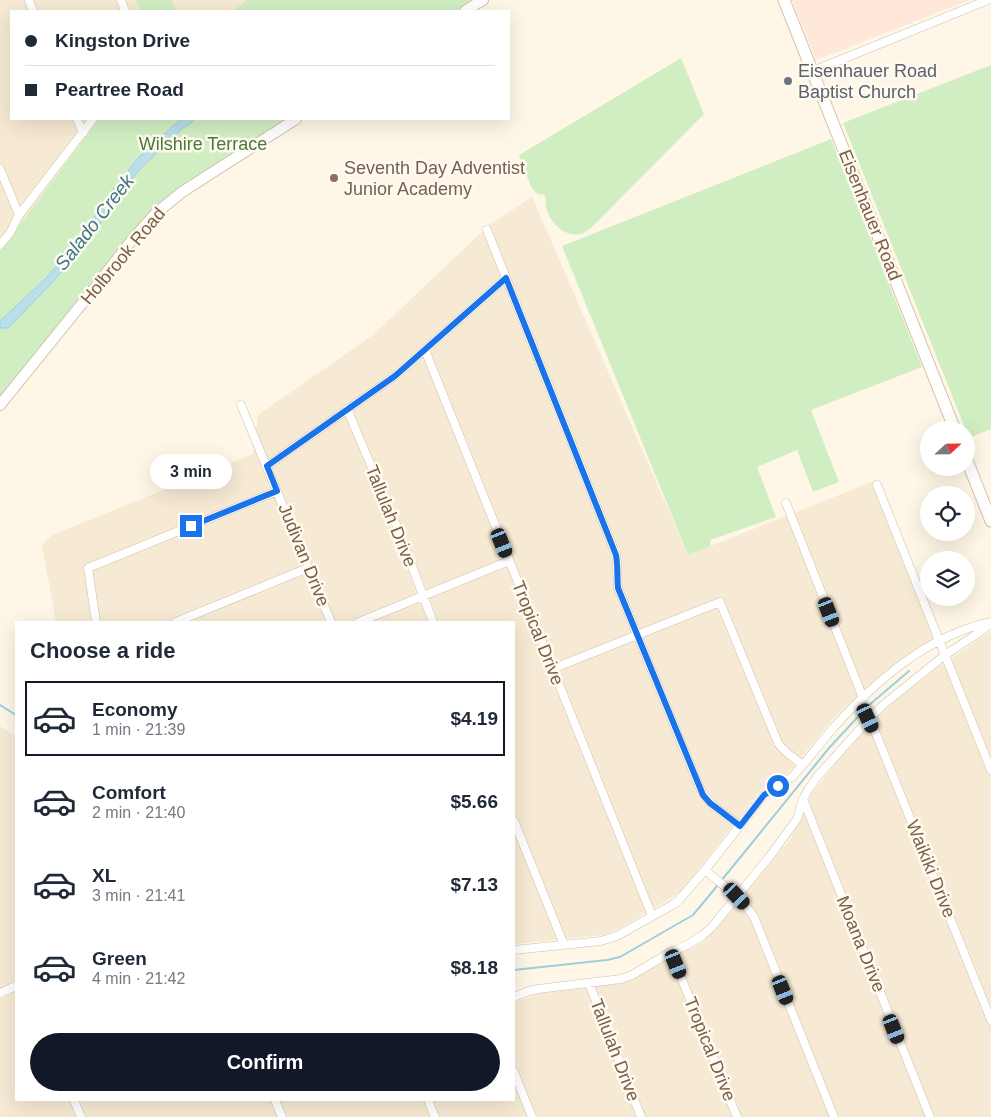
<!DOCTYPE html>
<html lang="en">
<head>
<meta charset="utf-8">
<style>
  :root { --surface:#fff; --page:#f2f2f3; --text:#1f2937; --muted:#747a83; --line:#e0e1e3; --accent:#111827 }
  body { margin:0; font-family:Arial,sans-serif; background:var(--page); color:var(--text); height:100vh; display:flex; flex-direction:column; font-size:19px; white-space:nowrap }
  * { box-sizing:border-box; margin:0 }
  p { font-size:16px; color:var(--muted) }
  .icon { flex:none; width:28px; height:28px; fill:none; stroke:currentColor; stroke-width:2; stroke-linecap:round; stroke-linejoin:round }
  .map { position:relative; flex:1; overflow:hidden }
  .panel { position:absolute; left:15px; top:621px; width:500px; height:480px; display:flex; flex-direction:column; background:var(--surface); border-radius:0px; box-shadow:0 5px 20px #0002 }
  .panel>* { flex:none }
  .hud { position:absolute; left:10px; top:10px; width:500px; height:110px; border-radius:0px; box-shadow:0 5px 20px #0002; display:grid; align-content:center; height:110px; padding:0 15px; background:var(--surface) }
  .needle { width:32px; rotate:68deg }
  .controls { position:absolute; left:920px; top:421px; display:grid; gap:10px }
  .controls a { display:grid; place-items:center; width:55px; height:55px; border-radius:50%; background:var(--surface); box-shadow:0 5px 20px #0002; font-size:25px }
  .end { position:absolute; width:22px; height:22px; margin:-11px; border:6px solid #1a73e8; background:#fff; box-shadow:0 0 0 2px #fff }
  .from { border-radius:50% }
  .bubble { position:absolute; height:35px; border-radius:18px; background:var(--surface); box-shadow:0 5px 20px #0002; font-size:16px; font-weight:600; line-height:35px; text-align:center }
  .car { position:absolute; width:15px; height:30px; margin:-15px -8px; border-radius:6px; box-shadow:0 0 4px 1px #0007; background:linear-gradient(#222 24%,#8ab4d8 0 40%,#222 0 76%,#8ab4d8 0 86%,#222 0) }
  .hud b { display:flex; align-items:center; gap:18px; height:48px; font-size:19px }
  .hud b+b { border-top:1px solid var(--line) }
  .hud i { width:12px; height:12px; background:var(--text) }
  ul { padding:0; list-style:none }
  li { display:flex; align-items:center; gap:15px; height:75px; margin:0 10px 8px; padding:0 5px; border:2px solid transparent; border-radius:0px }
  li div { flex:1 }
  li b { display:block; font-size:19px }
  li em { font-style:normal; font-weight:600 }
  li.active { border-color:var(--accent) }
  li>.icon { width:45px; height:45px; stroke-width:1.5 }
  h2 { padding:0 15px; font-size:22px; line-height:60px }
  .button { display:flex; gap:10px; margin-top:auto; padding:10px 15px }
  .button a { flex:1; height:58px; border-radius:30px; background:var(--accent); color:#fff; font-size:20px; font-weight:600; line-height:58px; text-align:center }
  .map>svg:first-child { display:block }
  .residential { fill:#f7ead4 }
  .commercial { fill:#ffe8da }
  .green { fill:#d1eec3 }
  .water { fill:#b9dfea; stroke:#9ecedd }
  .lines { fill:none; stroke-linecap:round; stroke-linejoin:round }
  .stream { stroke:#9ecedd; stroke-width:2 }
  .minor-casing { stroke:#d2bfab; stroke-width:9 }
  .tertiary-casing { stroke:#d2bfab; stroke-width:12 }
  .secondary-casing { stroke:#d8c2aa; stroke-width:13 }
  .minor { stroke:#fff; stroke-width:8 }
  .tertiary { stroke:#fff; stroke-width:10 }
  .secondary { stroke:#fff; stroke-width:11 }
  .route { stroke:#1a73e8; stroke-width:6 }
  .worship-dot { fill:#6b7280; stroke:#fffaef; stroke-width:2 }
  .education-dot { fill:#8d6e63; stroke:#fffaef; stroke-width:2 }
  .labels { text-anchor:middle; stroke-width:5; stroke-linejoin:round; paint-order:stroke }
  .worship-label { font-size:18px; fill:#5b616d; stroke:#fffaef; text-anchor:start }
  .park-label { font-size:18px; fill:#4a7b3c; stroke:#fffaef }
  .education-label { font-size:18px; fill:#785e54; stroke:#fffaef; text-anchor:start }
  .street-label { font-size:18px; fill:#7b5e48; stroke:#fffaef }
  .water-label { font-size:19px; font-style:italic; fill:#3c7789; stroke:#fffaef }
</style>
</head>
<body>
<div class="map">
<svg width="991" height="1117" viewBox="0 0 991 1117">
  <rect width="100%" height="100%" fill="#fef7e7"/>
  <path class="residential" d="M0 0H136L140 11H11V119H99L0 251Z
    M172 0H247L232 11H176Z
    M532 197 688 555 879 479 942 635 926 643 895 664 868 686 833 719 784 778 763 787 682 891 673 897 613 932 604 935 514 944V622H56L42 545 52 535 253 454 258 415 373 335 489 225Z
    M991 631V1117H0V726L16 737V1100H514V1003L540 993 622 983 637 977 686 950 701 943 714 931 791 838 812 793 850 745 890 705 937 668Z"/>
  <path class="commercial" d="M792 0H970L816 60Z"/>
  <path class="green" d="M136 0H172L176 11H140Z
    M247 0H478L460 11H232Z
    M681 58 704 114 591 228C588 230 584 233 581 234 565 238 549 222 546 207 545 203 546 199 545 195L538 194 531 187 519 155Z
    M991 65V429L969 438 843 123Z
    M99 119H288L227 157 171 197 130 237 0 397V328L8 327 49 286 91 239 117 198 139 170 183 128 112 191 81 237 46 278 0 321V251Z
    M831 139 922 367 811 410 839 482 813 492 797 450 757 467 776 517 710 540 711 546 688 555 562 246Z"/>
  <path class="water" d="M181 119H194L190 124 183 128 139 170 117 198 91 238 49 286 8 328H0V321L46 278 81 237 112 191 139 157Z"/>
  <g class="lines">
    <path class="stream" d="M0 705 16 715
      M721 881 829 748 868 706 909 671
      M514 970 607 960 620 957 693 915 718 885"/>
    <defs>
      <path id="minor" d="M29 0 33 11
        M121 0 125 11
        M813 71 988 0
        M77 119 83 133
        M0 169 19 215
        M487 230 616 555C618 566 617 577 618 588L699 786C707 804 725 814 740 826
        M0 245 10 233 19 215 93 119
        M425 350 652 916
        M241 405 331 622
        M347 409 398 529 433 622
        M267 466 395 376 506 278
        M877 485 991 770
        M786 503 863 698
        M96 622 88 568 277 491
        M176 622 308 568
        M359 622 509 561
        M552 669 720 602 778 743C786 754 793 757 803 765
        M869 719 877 736 991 1020
        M803 799 930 1117
        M514 821 564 945
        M705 870C722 885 741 897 754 917L834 1117
        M514 950 601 941 617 936 674 904 678 901 705 870 764 795C773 788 783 784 792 777 807 761 820 743 834 727 877 680 927 636 991 622
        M671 952 737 1117
        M589 983 641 1117
        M0 993 16 986
        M514 997 529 991 538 989 621 979 632 975 671 952 687 945 703 935 711 928 770 856 797 819 803 799 808 790 817 777 869 719 883 705 945 655 980 632 991 623
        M514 1072 532 1117
        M74 1100 81 1117
        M275 1100 282 1117
        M428 1100 435 1117"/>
      <path id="tertiary" d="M465 11 483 0
        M0 405 93 290 132 240 155 214 182 192 296 119"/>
      <path id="secondary" d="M784 0 955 430
        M966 458 991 521"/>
    </defs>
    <use href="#minor" class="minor-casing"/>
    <use href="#tertiary" class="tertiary-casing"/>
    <use href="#secondary" class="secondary-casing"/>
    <use href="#minor" class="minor"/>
    <use href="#tertiary" class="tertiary"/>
    <use href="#secondary" class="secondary"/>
  </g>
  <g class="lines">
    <path class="route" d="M191 526 277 491 267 466 395 376 506 278 616 555C618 566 617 577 618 588L703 795 710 803 740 826 764 795 778 786"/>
  </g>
  <circle class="worship-dot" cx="788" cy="81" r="5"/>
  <circle class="education-dot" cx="334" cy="178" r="5"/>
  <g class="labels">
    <g class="worship-label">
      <text x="798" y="77">Eisenhauer Road<tspan x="798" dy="21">Baptist Church</tspan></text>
    </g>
    <g class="park-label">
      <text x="203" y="150">Wilshire Terrace</text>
    </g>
    <g class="education-label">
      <text x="344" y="174">Seventh Day Adventist<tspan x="344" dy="21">Junior Academy</tspan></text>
    </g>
    <g class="street-label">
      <text transform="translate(870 215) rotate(68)" y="6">Eisenhauer Road</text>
      <text transform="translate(123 256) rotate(-50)" y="6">Holbrook Road</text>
      <text transform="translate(391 516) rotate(68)" y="6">Tallulah Drive</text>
      <text transform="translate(304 555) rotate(68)" y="6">Judivan Drive</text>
      <text transform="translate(538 633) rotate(68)" y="6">Tropical Drive</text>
      <text transform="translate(931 869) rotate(68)" y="6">Waikiki Drive</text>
      <text transform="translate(861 944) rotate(68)" y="6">Moana Drive</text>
      <text transform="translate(710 1049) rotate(68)" y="6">Tropical Drive</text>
      <text transform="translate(615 1050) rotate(69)" y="6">Tallulah Drive</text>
    </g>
    <g class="water-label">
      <text transform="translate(94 222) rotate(-52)" y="7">Salado Creek</text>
    </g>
  </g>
</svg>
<div class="controls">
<a><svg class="needle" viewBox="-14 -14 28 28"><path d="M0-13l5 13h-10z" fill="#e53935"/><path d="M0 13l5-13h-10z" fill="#747a83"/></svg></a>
<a><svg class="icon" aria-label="locate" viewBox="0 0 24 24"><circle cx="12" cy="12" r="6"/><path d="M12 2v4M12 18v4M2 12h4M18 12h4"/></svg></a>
<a><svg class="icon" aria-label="layers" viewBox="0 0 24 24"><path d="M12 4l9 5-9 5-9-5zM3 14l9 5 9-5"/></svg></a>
</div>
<i class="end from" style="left:778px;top:786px"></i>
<i class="end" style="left:191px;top:526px"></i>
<div class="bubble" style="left:150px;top:454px;width:82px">3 min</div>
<i class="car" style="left:502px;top:543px;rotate:158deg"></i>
<i class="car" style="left:829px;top:612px;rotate:159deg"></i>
<i class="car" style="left:868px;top:718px;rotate:155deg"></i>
<i class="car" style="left:737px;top:896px;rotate:137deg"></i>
<i class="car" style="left:676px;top:964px;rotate:158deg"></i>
<i class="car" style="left:783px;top:990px;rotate:158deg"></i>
<i class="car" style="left:894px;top:1029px;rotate:158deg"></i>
<div class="hud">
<b><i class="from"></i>Kingston Drive</b>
<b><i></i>Peartree Road</b>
</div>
<section class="panel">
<h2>Choose a ride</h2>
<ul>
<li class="active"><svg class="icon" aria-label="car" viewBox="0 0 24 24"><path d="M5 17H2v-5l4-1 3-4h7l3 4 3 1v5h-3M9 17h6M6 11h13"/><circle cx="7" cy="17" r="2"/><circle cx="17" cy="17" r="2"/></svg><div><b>Economy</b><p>1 min · 21:39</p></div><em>$4.19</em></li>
<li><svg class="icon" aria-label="car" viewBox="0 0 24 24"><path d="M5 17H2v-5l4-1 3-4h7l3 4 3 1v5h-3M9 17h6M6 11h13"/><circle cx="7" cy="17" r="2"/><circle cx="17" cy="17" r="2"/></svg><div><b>Comfort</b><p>2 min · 21:40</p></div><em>$5.66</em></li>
<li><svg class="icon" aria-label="car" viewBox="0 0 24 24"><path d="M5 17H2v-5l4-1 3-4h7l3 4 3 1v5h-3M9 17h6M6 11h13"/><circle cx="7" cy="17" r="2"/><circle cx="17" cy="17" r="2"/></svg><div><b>XL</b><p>3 min · 21:41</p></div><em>$7.13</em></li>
<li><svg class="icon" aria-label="car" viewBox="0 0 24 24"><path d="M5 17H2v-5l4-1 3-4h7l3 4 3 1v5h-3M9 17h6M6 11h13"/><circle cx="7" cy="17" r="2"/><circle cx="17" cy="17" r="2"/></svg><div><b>Green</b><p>4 min · 21:42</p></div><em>$8.18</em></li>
</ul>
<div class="button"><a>Confirm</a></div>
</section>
</div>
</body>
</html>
